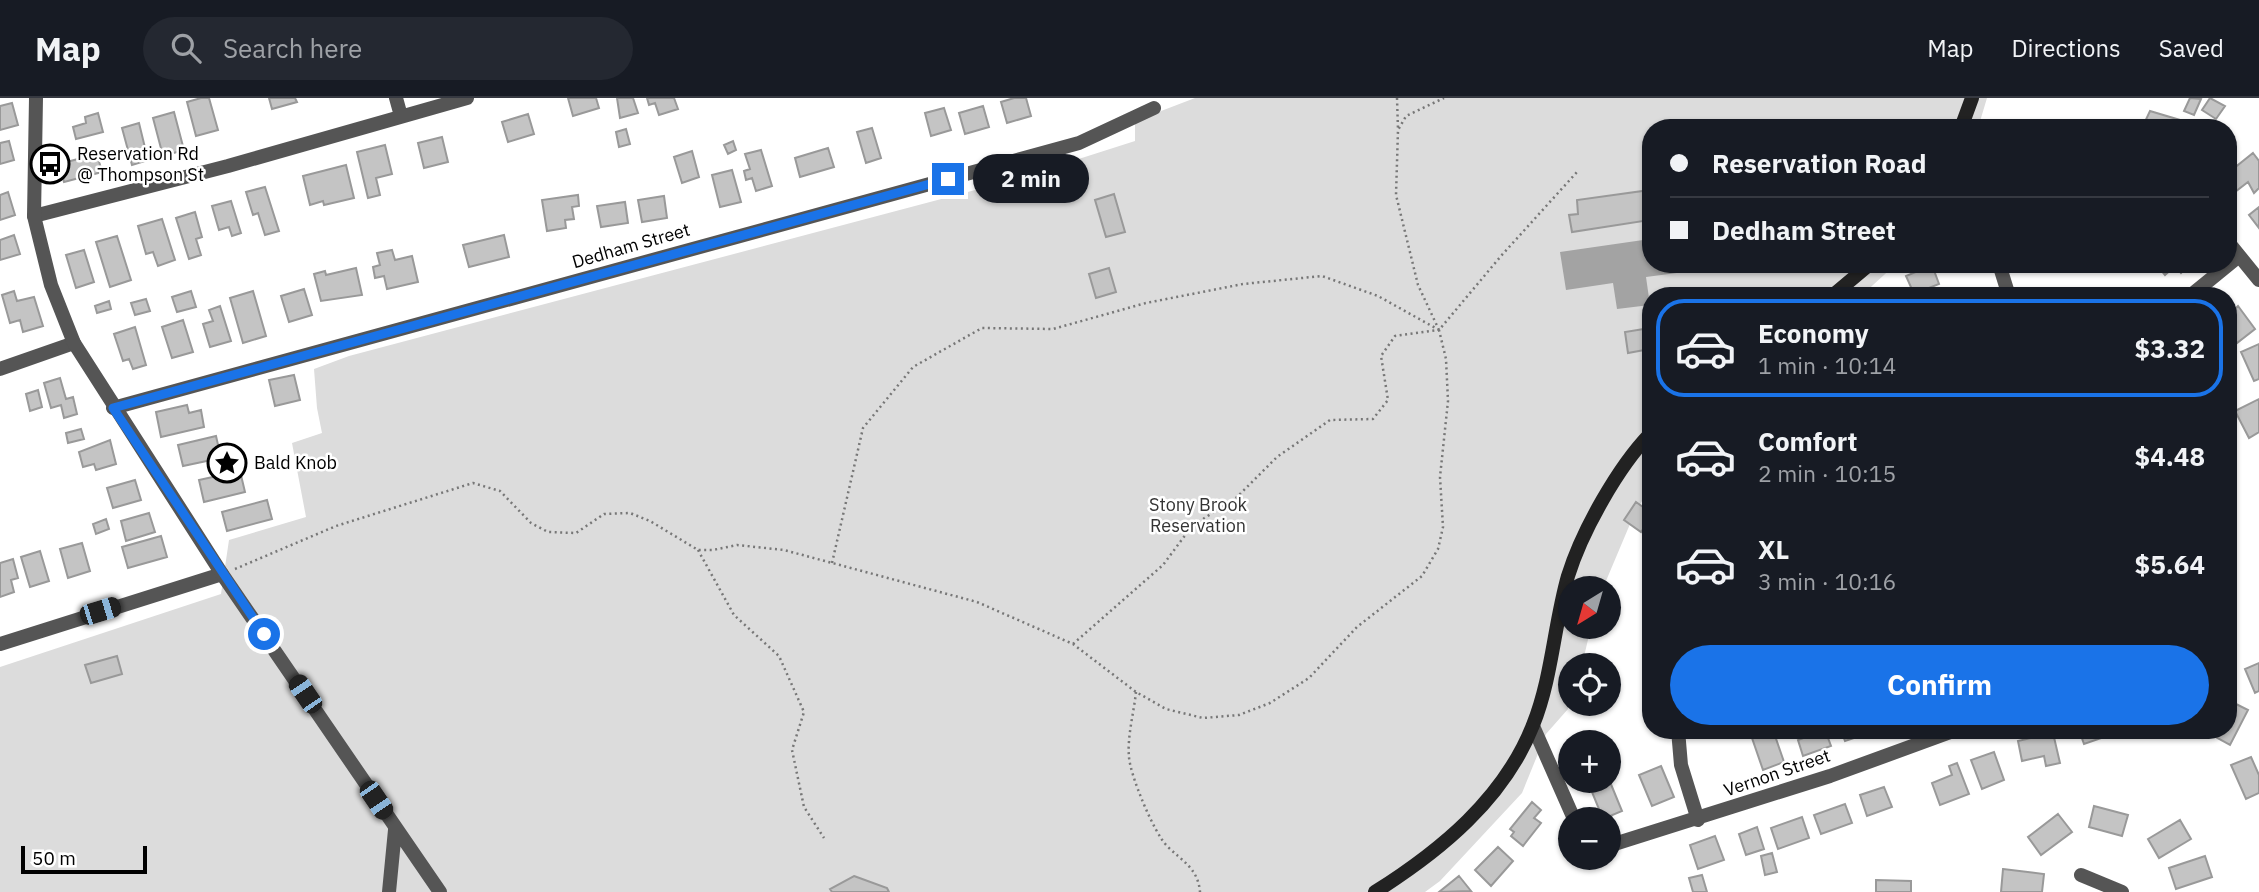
<!DOCTYPE html>
<html lang="en">
<head>
<meta charset="utf-8">
<style>
  :root { --surface:#171b24; --page:#242831; --text:#f1f3f6; --muted:#9ea1a6; --line:#363941; --accent:#1a73e8 }
  body { margin:0; font-family:"IBM Plex Sans",sans-serif; background:var(--page); color:var(--text); height:100vh; display:flex; flex-direction:column; font-size:26px; white-space:nowrap }
  * { box-sizing:border-box; margin:0 }
  p { font-size:23px; color:var(--muted) }
  .icon { flex:none; width:38px; height:38px; fill:none; stroke:currentColor; stroke-width:2; stroke-linecap:round; stroke-linejoin:round }
  .map { position:relative; flex:1; overflow:hidden }
  .details { position:absolute; left:1642px; top:189px; width:595px; height:452px; display:flex; flex-direction:column; background:var(--surface); border-radius:28px; box-shadow:0 2px 5px #0004 }
  .details>* { flex:none }
  .banner { position:absolute; left:1642px; top:21px; width:595px; height:154px; border-radius:28px; box-shadow:0 2px 5px #0004; display:grid; align-content:center; height:154px; padding:0 28px; background:var(--surface) }
  .needle { width:46px; rotate:217deg }
  .tools { position:absolute; left:1558px; top:478px; display:grid; gap:14px }
  .tools a { display:grid; place-items:center; width:63px; height:63px; border-radius:50%; background:var(--surface); box-shadow:0 2px 5px #0004; font-size:35px }
  .scale { position:absolute; left:21px; bottom:18px; width:126px; box-sizing:border-box; padding-left:7px; border:4px solid #000; border-top:0; font-size:19px; line-height:24px; white-space:nowrap; color:#000; -webkit-text-stroke:5px #fff; paint-order:stroke }
  .end { position:absolute; width:32px; height:32px; margin:-16px; border:9px solid #1a73e8; background:#fff; box-shadow:0 0 0 4px #fff }
  .from { border-radius:50% }
  .bubble { position:absolute; height:49px; border-radius:24px; background:var(--surface); box-shadow:0 2px 5px #0004; font-size:23px; font-weight:700; line-height:49px; text-align:center }
  .car { position:absolute; width:21px; height:42px; margin:-21px -10px; border-radius:9px; box-shadow:0 0 5px 2px #0007; background:linear-gradient(#222 24%,#8ab4d8 0 40%,#222 0 76%,#8ab4d8 0 86%,#222 0) }
  .banner b { display:flex; align-items:center; gap:24px; height:66px; font-size:26px }
  .banner b+b { border-top:2px solid var(--line) }
  .banner i { width:18px; height:18px; background:var(--text) }
  ul { padding:12px 0 0; list-style:none }
  li { display:flex; align-items:center; gap:21px; height:98px; margin:0 14px 10px; padding:0 14px; border:4px solid transparent; border-radius:28px }
  li div { flex:1 }
  li b { display:block; font-size:26px }
  li em { font-style:normal; font-weight:700 }
  li.selected { border-color:var(--accent) }
  li>.icon { width:63px; height:63px; stroke-width:1.5 }
  .button { display:flex; gap:14px; margin-top:auto; padding:14px 28px }
  .button a { flex:1; height:80px; border-radius:42px; background:var(--accent); color:#fff; font-size:28px; font-weight:700; line-height:80px; text-align:center }
  header { display:flex; align-items:center; gap:42px; box-sizing:border-box; height:98px; padding:0 35px; background:var(--surface); border-bottom:2px solid var(--line) }
  header strong { font-size:33px }
  nav { display:flex; gap:38px; margin-inline-start:auto; font-size:24px }
  .search { width:490px; height:63px; background:var(--page); display:flex; align-items:center; gap:18px; box-sizing:border-box; padding:0 24px; border-radius:38px; color:var(--muted); font-size:26px }
  .map>svg:first-child { display:block }
  .green { fill:#dcdcdc }
  .water { fill:#a3a3a3 }
  .building { fill:#c4c4c4; stroke:#999; stroke-width:2 }
  .lines { fill:none; stroke-linecap:round; stroke-linejoin:round }
  .path { stroke:#777; stroke-width:2.5; stroke-dasharray:2 3.5; stroke-linecap:butt }
  .minor { stroke:#555; stroke-width:14 }
  .tertiary { stroke:#555; stroke-width:14 }
  .secondary { stroke:#222; stroke-width:14 }
  .route { stroke:#1a73e8; stroke-width:9 }
  .labels { text-anchor:middle; stroke-width:5; stroke-linejoin:round; paint-order:stroke }
  .poi-label { font-size:18px; fill:#000; stroke:#fff; text-anchor:start }
  .street-label { font-size:18px; fill:#000; stroke:#fff }
  .park-label { font-size:18px; fill:#333; stroke:#fff }
</style>
</head>
<body>
<header>
<strong>Map</strong>
<div class="search"><svg class="icon" aria-label="search" viewBox="0 0 24 24"><circle cx="10" cy="10" r="6"/><path d="M15 15l6 6"/></svg>Search here</div>
<nav><a>Map</a><a>Directions</a><a>Saved</a></nav>
</header>
<div class="map">
<svg width="2259" height="794" viewBox="0 0 2259 794">
  <rect width="100%" height="100%" fill="#fff"/>
  <path class="green" d="M1195 0H1987L1978 30H1650V166H1896L1861 198H1650V389L1633 419 1603 490H1570V528L1591 529 1582 567H1570L1568 611 1546 636 1522 695 1440 783 1425 794H0V569L221 496 229 442 306 419 292 345 322 335 317 310 314 271 349 258 1013 82 1135 43V23Z"/>
  <path class="water" d="M1650 141V166H1691L1692 173 1646 179 1650 207 1617 211 1613 185 1566 192 1560 154Z"/>
  <path class="building" d="M201 0H209L218 32 196 38 187 4Z
    M269 0H295L297 4 272 11Z
    M568 0H596L599 10 573 18Z
    M617 0H633L638 15 620 20Z
    M647 0H674L678 11 659 17 655 5 649 7Z
    M1014 0H1026L1031 18 1007 25 1001 4Z
    M2190 0 2201 1 2194 17 2184 13Z
    M2210 0 2225 8 2216 21 2202 12Z
    M12 5 18 27 0 32V8Z
    M983 8 989 29 965 36 959 15Z
    M944 10 951 32 931 38 925 15Z
    M2150 13 2180 22 2177 30H2142Z
    M174 14 184 52 163 58 153 20Z
    M98 15 103 34 76 41 73 29 86 25 85 19Z
    M528 16 534 36 508 44 502 24Z
    M139 25 148 62 132 67 122 30Z
    M872 30 881 60 866 65 857 34Z
    M626 31 630 46 619 49 616 34Z
    M442 39 448 64 424 70 418 45Z
    M9 43 14 62 0 66V45Z
    M733 43 736 52 728 56 724 47Z
    M385 47 392 76 376 80 380 97 368 100 357 54Z
    M828 50 834 69 800 79 795 60Z
    M761 52 772 88 756 93 752 80 746 82 744 73 750 71 745 56Z
    M692 53 699 79 682 85 674 59Z
    M2253 55 2259 63V90L2254 95 2248 84 2231 97 2228 93V75Z
    M97 56 102 74 64 84 59 66Z
    M346 67 354 100 324 107 323 103 310 107 303 78Z
    M732 72 741 104 720 109 712 77Z
    M265 89 279 133 265 137 258 115 253 117 246 94Z
    M1650 92V122L1572 134 1569 117 1578 116 1577 102Z
    M8 94 15 117 0 122V97Z
    M1114 96 1125 134 1106 139 1095 102Z
    M578 97 579 108 572 109 574 121 565 122 566 130 547 133 542 102Z
    M664 98 667 120 642 124 638 102Z
    M231 103 241 135 232 138 229 129 219 132 212 108Z
    M625 104 628 125 601 129 597 108Z
    M2259 109V130L2249 117Z
    M195 114 202 139 196 141 201 157 189 161 176 120Z
    M162 121 175 162 158 168 153 154 146 156 138 128Z
    M14 137 20 156 0 162V142Z
    M504 137 509 159 469 169 463 147Z
    M117 138 131 182 110 189 96 144Z
    M84 152 94 184 76 190 66 157Z
    M392 152 395 162 412 158 418 184 387 191 384 178 375 180 373 169 380 167 377 155Z
    M2156 166H2190L2181 175 2175 168 2165 177Z
    M1932 167 1939 186 1914 196 1906 178Z
    M356 170 362 197 321 203 314 176 325 173 326 177Z
    M1109 170 1116 194 1096 200 1089 176Z
    M304 191 312 217 289 224 281 198Z
    M14 193 17 203 34 199 43 228 23 234 20 222 10 225 2 197Z
    M191 193 196 209 177 214 172 199Z
    M253 193 266 238 243 245 230 200Z
    M2068 194 2100 196V198H2068Z
    M146 201 150 213 135 217 131 205Z
    M2228 201 2235 211 2238 208 2255 231 2237 245 2228 233Z
    M109 203 111 211 97 215 95 208Z
    M220 208 231 243 210 249 203 226 213 223 209 212Z
    M183 222 193 254 172 260 162 229Z
    M135 229 146 267 133 271 129 261 123 263 114 236Z
    M1650 230V251L1628 255 1625 234Z
    M2259 246V281L2254 283 2241 254Z
    M294 277 300 302 275 308 269 282Z
    M60 280 66 301 73 299 77 316 64 320 61 307 51 310 44 285Z
    M38 292 42 309 30 313 26 296Z
    M2259 301V334L2249 340 2235 313Z
    M187 307 189 315 201 312 204 329 161 339 156 314Z
    M81 331 84 341 68 345 66 335Z
    M216 338 221 360 183 368 178 347Z
    M110 342 116 366 96 372 94 366 83 369 79 354Z
    M240 373 245 394 204 404 199 382Z
    M135 382 141 402 113 410 107 390Z
    M267 402 272 421 227 433 222 414Z
    M1636 404 1650 414V422L1641 434 1624 422Z
    M149 415 155 434 126 443 121 423Z
    M106 421 109 431 96 436 93 426Z
    M161 438 167 459 128 470 122 449Z
    M82 445 90 473 68 480 60 451Z
    M40 453 49 483 30 489 21 459Z
    M13 461 18 480 11 482 14 494 0 499V465Z
    M117 558 122 576 91 585 85 567Z
    M2259 565V593L2255 595 2245 571Z
    M2228 602 2248 612 2230 647 2210 636 2213 632H2228Z
    M1765 632H1773L1784 664 1763 672 1751 637Z
    M1812 632H1825L1831 648 1803 658 1798 642 1814 636Z
    M1841 632H1871L1872 634 1845 643Z
    M2079 632H2111L2113 636 2084 646Z
    M2053 635 2060 665 2046 668 2044 658 2022 663 2018 643Z
    M1994 654 2004 682 1982 691 1971 662Z
    M2251 659 2259 677V695L2246 701 2231 667Z
    M1957 665 1969 696 1940 707 1932 685 1952 677 1949 668Z
    M1661 668 1674 699 1652 708 1639 677Z
    M1608 679 1622 713 1603 721 1592 694 1600 691 1598 684 1608 682Z
    M1884 689 1892 709 1867 718 1860 697Z
    M1532 704 1541 712 1534 720 1541 725 1523 748 1511 738 1514 734 1510 731Z
    M1845 706 1852 725 1821 736 1814 717Z
    M2094 708 2128 717 2122 738 2089 729Z
    M2058 716 2072 734 2041 757 2028 739Z
    M1802 719 1809 740 1778 751 1771 730Z
    M2180 722 2191 741 2159 760 2148 741Z
    M1757 729 1764 751 1746 757 1739 736Z
    M1715 738 1724 762 1698 771 1690 747Z
    M1498 749 1513 763 1491 788 1475 772Z
    M1772 755 1777 774 1765 777 1761 758Z
    M2205 758 2212 779 2176 791 2169 770Z
    M2003 771 2044 776 2042 794H2001Z
    M1702 777 1707 794H1693L1689 780Z
    M854 778 887 790 889 794H832L830 791Z
    M1459 778 1471 793 1439 794Z
    M1876 782 1911 783V794H1876Z"/>
  <g class="lines">
    <path class="path" d="M1397 0 1398 32
      M1439 232 1418 187 1396 97 1398 32 1406 18 1444 0
      M698 452 734 517 779 558 804 614 792 652 804 709 824 740
      M832 465 863 330 913 269 982 230 1053 231 1146 205 1243 186 1322 178 1378 198 1439 232
      M235 471 336 428 473 385 500 393 531 425 548 434 576 435 604 416 630 415 650 423 698 452H713L737 447 784 452 977 504 1073 546 1136 594 1166 611 1203 620 1239 617 1270 605 1309 580 1357 529 1422 478 1438 451 1443 429 1440 379 1448 303 1446 261 1439 232 1501 158 1577 74
      M1073 546 1163 467 1192 428 1236 400 1277 359 1330 322 1373 321 1388 302 1381 258 1395 238 1438 232
      M1136 594C1134 614 1127 639 1129 659 1130 677 1154 735 1167 748 1182 763 1198 770 1200 794"/>
    <path class="minor" d="M396 0 401 18
      M34 118 228 68 467 0
      M2228 144 2259 182
      M1999 166 2009 198
      M2190 198 2239 158
      M0 271 74 245
      M113 310 1079 45 1154 10
      M0 546 222 476
      M1533 628 1574 721
      M1678 632 1681 667 1698 722
      M1608 748 1830 678 1956 632
      M2081 777 2122 794"/>
    <path class="tertiary" d="M36 0 34 118 51 187 74 245 222 476 440 794
      M389 794 395 732"/>
    <path class="secondary" d="M1961 30 1972 0
      M1832 198 1870 166
      M1375 794C1440 753 1504 701 1533 627 1552 580 1554 527 1568 478 1582 433 1618 369 1650 336"/>
  </g>
  <g class="lines">
    <path class="route" d="M264 536 113 310 948 81"/>
  </g>
  <defs>
    <symbol id="bus-ring" viewBox="-11 -11 22 22"><circle r="9.5" fill="#fff" stroke="#000" stroke-width="1.5"/><path d="M-5-6H5V4H4V6H2V4H-2V6H-4V4H-5ZM-3.5-4V0h7V-4ZM-3.5 1.2v1.5H-2V1.2ZM2 1.2v1.5H3.5V1.2Z" fill="#000"/></symbol>
    <symbol id="sight-ring" viewBox="-11 -11 22 22"><circle r="9.5" fill="#fff" stroke="#000" stroke-width="1.5"/><path d="M0-6L1.8-2.2L6-1.7L2.9 1.2L3.7 5.4L0 3.3L-3.7 5.4L-2.9 1.2L-6-1.7L-1.8-2.2Z" fill="#000"/></symbol>
  </defs>
  <g fill-rule="evenodd">
    <use href="#bus-ring" x="28" y="44" width="44" height="44"/>
    <use href="#sight-ring" x="205" y="343" width="44" height="44"/>
  </g>
  <g class="labels">
    <g class="poi-label">
      <text x="77" y="62">Reservation Rd<tspan x="77" dy="21">@ Thompson St</tspan></text>
      <text x="254" y="371">Bald Knob</text>
    </g>
    <g class="street-label">
      <text transform="translate(631 148) rotate(-16)" y="6">Dedham Street</text>
      <text transform="translate(1777 675) rotate(-19)" y="6">Vernon Street</text>
    </g>
    <g class="park-label">
      <text x="1198" y="413">Stony Brook<tspan x="1198" dy="21">Reservation</tspan></text>
    </g>
  </g>
</svg>
<div class="tools">
<a><svg class="needle" viewBox="-14 -14 28 28"><path d="M0-13l5 13h-10z" fill="#e53935"/><path d="M0 13l5-13h-10z" fill="#9ea1a6"/></svg></a>
<a><svg class="icon" aria-label="locate" viewBox="0 0 24 24"><circle cx="12" cy="12" r="6"/><path d="M12 2v4M12 18v4M2 12h4M18 12h4"/></svg></a>
<a>+</a>
<a>−</a>
</div>
<div class="scale">50 m</div>
<i class="end from" style="left:264px;top:536px"></i>
<i class="end" style="left:948px;top:81px"></i>
<div class="bubble" style="left:973px;top:56px;width:116px">2 min</div>
<i class="car" style="left:100px;top:513px;rotate:73deg"></i>
<i class="car" style="left:305px;top:596px;rotate:326deg"></i>
<i class="car" style="left:376px;top:702px;rotate:146deg"></i>
<div class="banner">
<b><i class="from"></i>Reservation Road</b>
<b><i></i>Dedham Street</b>
</div>
<section class="details">
<ul>
<li class="selected"><svg class="icon" aria-label="car" viewBox="0 0 24 24"><path d="M5 17H2v-5l4-1 3-4h7l3 4 3 1v5h-3M9 17h6M6 11h13"/><circle cx="7" cy="17" r="2"/><circle cx="17" cy="17" r="2"/></svg><div><b>Economy</b><p>1 min · 10:14</p></div><em>$3.32</em></li>
<li><svg class="icon" aria-label="car" viewBox="0 0 24 24"><path d="M5 17H2v-5l4-1 3-4h7l3 4 3 1v5h-3M9 17h6M6 11h13"/><circle cx="7" cy="17" r="2"/><circle cx="17" cy="17" r="2"/></svg><div><b>Comfort</b><p>2 min · 10:15</p></div><em>$4.48</em></li>
<li><svg class="icon" aria-label="car" viewBox="0 0 24 24"><path d="M5 17H2v-5l4-1 3-4h7l3 4 3 1v5h-3M9 17h6M6 11h13"/><circle cx="7" cy="17" r="2"/><circle cx="17" cy="17" r="2"/></svg><div><b>XL</b><p>3 min · 10:16</p></div><em>$5.64</em></li>
</ul>
<div class="button"><a>Confirm</a></div>
</section>
</div>
</body>
</html>
